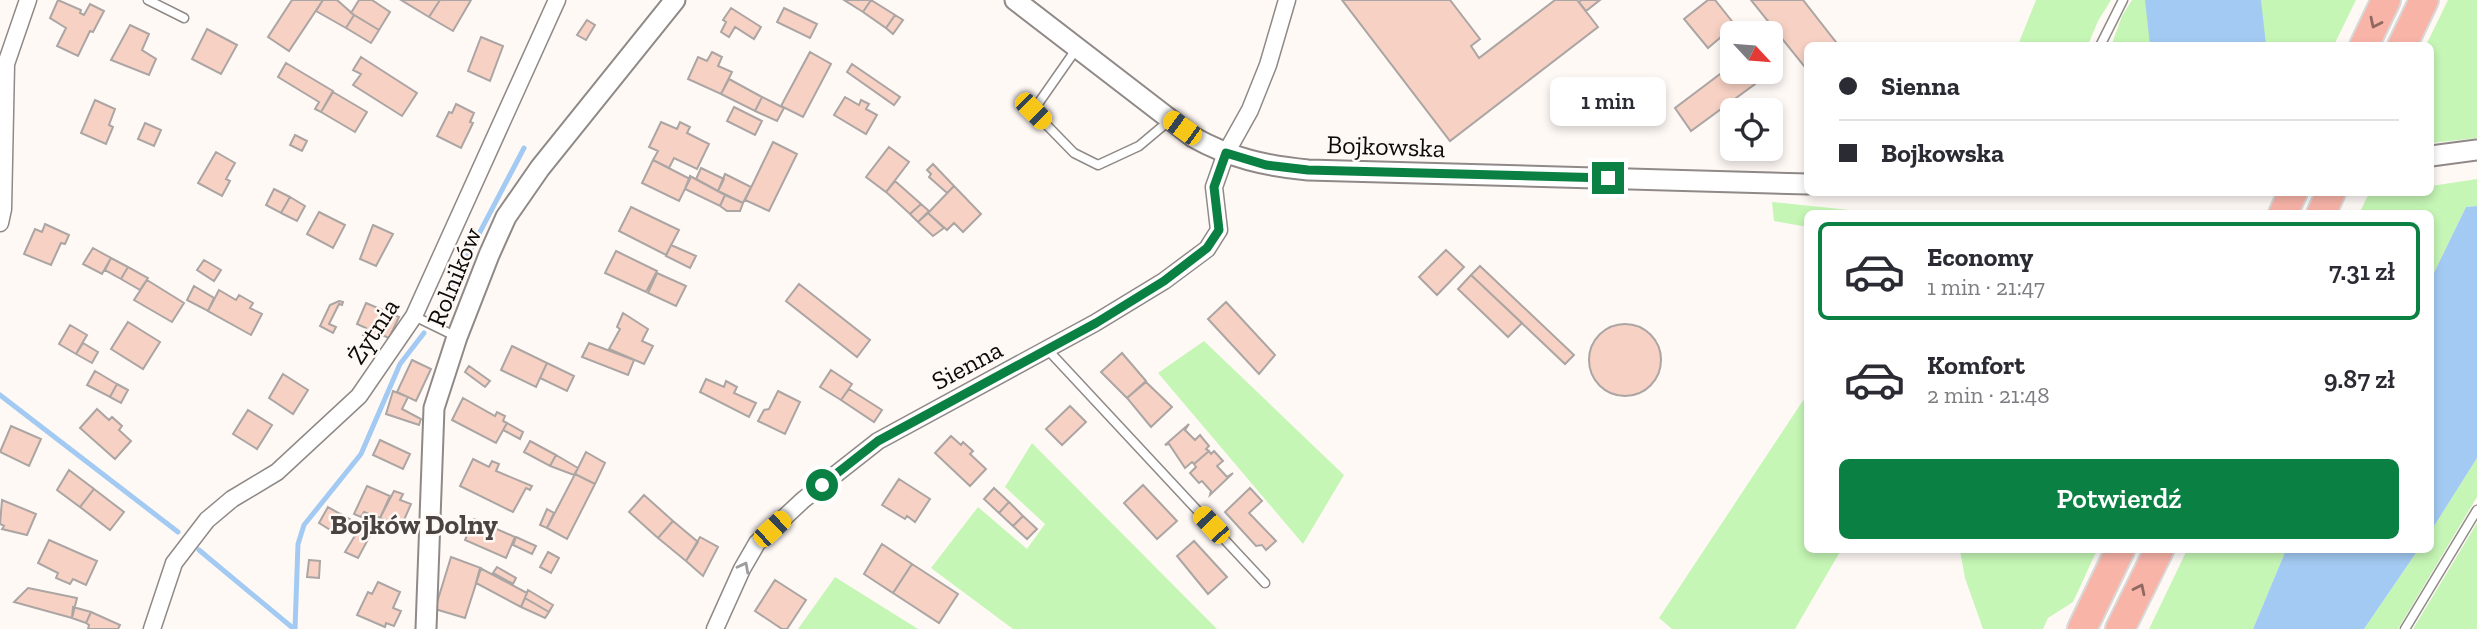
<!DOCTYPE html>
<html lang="pl">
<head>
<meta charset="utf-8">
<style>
  :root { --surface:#fff; --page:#f7f7f7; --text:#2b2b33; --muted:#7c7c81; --line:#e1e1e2; --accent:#0b8043 }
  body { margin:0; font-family:"Zilla Slab",serif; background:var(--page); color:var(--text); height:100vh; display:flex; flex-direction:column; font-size:26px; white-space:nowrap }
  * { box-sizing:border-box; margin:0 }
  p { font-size:23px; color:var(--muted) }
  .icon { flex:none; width:38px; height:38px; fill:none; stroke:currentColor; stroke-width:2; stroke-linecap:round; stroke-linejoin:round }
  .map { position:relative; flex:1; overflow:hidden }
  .panel { position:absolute; left:1804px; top:210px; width:630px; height:343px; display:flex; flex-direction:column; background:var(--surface); border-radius:10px; box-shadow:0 4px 10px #0003 }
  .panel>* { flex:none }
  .hud { position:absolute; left:1804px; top:42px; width:630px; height:154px; border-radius:10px; box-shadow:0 4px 10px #0003; display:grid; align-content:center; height:154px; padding:0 35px; background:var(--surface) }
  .needle { width:46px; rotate:116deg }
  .controls { position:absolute; left:1720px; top:21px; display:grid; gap:14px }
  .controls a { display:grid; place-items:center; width:63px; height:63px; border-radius:10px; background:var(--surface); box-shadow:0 4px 10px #0003; font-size:35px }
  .end { position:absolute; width:32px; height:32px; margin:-16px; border:9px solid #0b8043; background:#fff; box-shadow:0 0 0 4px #fff }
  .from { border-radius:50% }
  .bubble { position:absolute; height:49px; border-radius:10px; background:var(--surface); box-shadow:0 4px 10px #0003; font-size:23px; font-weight:600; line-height:49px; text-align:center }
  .car { position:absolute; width:21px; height:42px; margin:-21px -10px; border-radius:9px; box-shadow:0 0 5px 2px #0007; background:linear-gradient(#f5c518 24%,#345 0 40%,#f5c518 0 76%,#345 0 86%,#f5c518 0) }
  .hud b { display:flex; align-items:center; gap:24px; height:66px; font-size:26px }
  .hud b+b { border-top:2px solid var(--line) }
  .hud i { width:18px; height:18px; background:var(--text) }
  ul { padding:12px 0 0; list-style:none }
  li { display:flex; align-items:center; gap:21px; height:98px; margin:0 14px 10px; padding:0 21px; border:4px solid transparent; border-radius:10px }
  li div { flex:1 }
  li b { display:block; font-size:26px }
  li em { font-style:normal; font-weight:600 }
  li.on { border-color:var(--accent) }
  li>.icon { width:63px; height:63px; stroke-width:1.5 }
  .primary-button { display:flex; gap:14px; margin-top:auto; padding:14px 35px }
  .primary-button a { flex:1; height:80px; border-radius:10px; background:var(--accent); color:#fff; font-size:28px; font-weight:600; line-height:80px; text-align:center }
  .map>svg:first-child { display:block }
  .green { fill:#c5f6b5 }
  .water { fill:#a3caf2 }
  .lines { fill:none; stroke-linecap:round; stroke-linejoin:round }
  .stream { stroke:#a3caf2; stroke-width:5 }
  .building { fill:#f7d1c3; stroke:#aba5a3; stroke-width:2 }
  .service-casing { stroke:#8f8987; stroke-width:11 }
  .minor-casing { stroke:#8f8987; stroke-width:19 }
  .tertiary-casing { stroke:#8f8987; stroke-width:23 }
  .motorway-casing { stroke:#d8d8d8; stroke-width:32 }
  .service { stroke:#fff; stroke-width:8 }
  .minor { stroke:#fff; stroke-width:16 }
  .tertiary { stroke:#fff; stroke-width:19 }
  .motorway { stroke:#f9b4a8; stroke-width:28 }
  .oneway { stroke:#8f6861 }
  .oneway2 { stroke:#9e9d9d }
  .route { stroke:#0b8043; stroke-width:9 }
  .labels { text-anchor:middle; stroke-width:5; stroke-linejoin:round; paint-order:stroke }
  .street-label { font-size:26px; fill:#0d0b0a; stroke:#fff9f6 }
  .neighbourhood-label { font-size:28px; font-weight:bold; fill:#494442; stroke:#fff9f6 }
</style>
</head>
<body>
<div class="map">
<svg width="2477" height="629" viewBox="0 0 2477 629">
  <rect width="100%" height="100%" fill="#fff9f6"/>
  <path class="green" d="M2036 0H2111L2098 21 2088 45H2018Z
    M2132 0H2356L2334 45 2111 46 2122 16Z
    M2448 0H2477V138L2431 143V46L2426 45Z
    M2477 179V206L2466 207 2431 279V214H2359L2369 193 2431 192V186Z
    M1772 202 1869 212 1872 213 1808 214V227L1774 221Z
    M1204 341 1344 475 1303 544 1158 373Z
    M1808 393V550H1841L1795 629H1672L1659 618Z
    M1032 443 1217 629H1013L931 568 978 507 1027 549 1045 524 1005 487Z
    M2477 458V497L2398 629H2364L2418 550H2431V531Z
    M2477 523V629H2413Z
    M1960 550H2097L2073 602 2048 618 2043 629H1983L1965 578Z
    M2187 550H2286L2253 629H2149Z
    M835 577 918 629H798Z"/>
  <path class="water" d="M2145 0H2261L2266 45H2150Z
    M2477 206V458L2431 531V279L2466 207Z
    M2286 550H2418L2364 629H2253Z"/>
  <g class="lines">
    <path class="stream" d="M437 314 524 148
      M0 395 178 532
      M199 550 294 629
      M295 629 298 544 304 525 361 454 400 364 424 333"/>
  </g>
  <path class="building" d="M58 0 81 10 80 13 84 15 90 4 104 11 93 32 90 31 78 56 57 46 66 28 50 18Z
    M292 0H323L289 51 268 37Z
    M323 0H337L354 15 346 28 316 11Z
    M359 0H372L390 12 379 30 351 13Z
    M401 0H440L429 17Z
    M440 0H471L453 31 429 17Z
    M844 0H871L863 12Z
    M871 0 895 15 886 28 863 12Z
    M1342 0H1450L1480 39 1471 46 1479 58 1555 0H1577L1598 27 1450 141Z
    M1581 0H1600L1586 11 1579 2Z
    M1708 0H1715L1735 25 1708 48 1684 19Z
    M1751 0H1803L1839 46H1808V71Z
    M731 8 761 27 754 39 735 27 729 37 721 32 726 22 723 20Z
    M784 8 817 24 810 38 777 22Z
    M354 15 379 30 371 43 346 28Z
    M895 15 903 20 893 34 886 28Z
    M587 20 595 25 586 40 577 35Z
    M130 25 149 34 142 50 156 59 149 75 111 60Z
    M207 29 237 45 221 74 192 59Z
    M481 37 503 46 490 81 468 71Z
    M712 52 722 57 718 66 732 72 721 94 688 79 698 57 707 61Z
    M810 52 831 64 803 117 781 106Z
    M1771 52 1781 65 1691 131 1675 108 1732 65V72H1771Z
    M361 57 417 93 402 116 353 85 361 74 353 70Z
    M286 63 333 91 321 112 315 109 319 102 278 77Z
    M852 64 900 97 894 105 847 72Z
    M729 79 762 97 755 111 721 94Z
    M333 92 367 112 355 132 321 112Z
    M762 97 784 108 777 121 755 111Z
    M845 97 859 105 861 100 869 104 866 109 877 115 866 134 834 115Z
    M95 100 115 109 109 125 113 127 106 144 81 133Z
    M456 104 474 113 470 122 473 123 461 148 437 136 449 112 452 113Z
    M734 107 762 121 755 135 727 121Z
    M661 122 677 129 680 122 690 127 687 133 709 144 697 169 674 158 669 168 653 160 658 151 649 147Z
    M145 123 161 130 154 146 138 139Z
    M295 135 307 141 302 151 290 145Z
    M773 142 797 154 769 211 745 200Z
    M889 147 909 162 886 192 866 177Z
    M216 152 235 163 226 179 230 181 222 196 198 183Z
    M653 160 690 179 679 201 642 183Z
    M933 164 954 186 947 193 929 177 931 174 927 170Z
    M701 168 724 179 718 191 696 179Z
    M725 174 751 187 743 203 718 191Z
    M690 176 725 195 720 206 685 189Z
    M895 181 921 204 910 214 886 192Z
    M954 186 981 214 963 232 954 223 947 230 928 213Z
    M274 189 290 197 281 213 266 205Z
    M725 195 743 203 740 211H727L720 206Z
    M290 197 305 206 297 221 281 213Z
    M921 204 929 211 918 222 910 214Z
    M631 207 679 230 666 255 619 231Z
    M319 212 345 225 333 248 307 234Z
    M928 213 944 228 933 236 918 222Z
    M45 224 69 235 65 244 61 243 51 265 24 254 35 229 42 232Z
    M373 225 393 234 376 266 360 259Z
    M671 245 696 256 690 268 666 256Z
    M93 248 111 258 102 274 83 264Z
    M1446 250 1464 267 1437 295 1419 277Z
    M616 251 657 271 646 292 605 273Z
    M111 258 128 267 121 279 105 270Z
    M204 260 221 270 214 281 197 270Z
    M1480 266 1574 355 1565 364 1471 275Z
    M128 267 148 278 140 290 121 279Z
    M657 273 686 286 676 306 648 293Z
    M1471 275 1522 323 1508 337 1458 289Z
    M147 280 184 303 172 322 134 300Z
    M799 284 870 340 857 357 786 301Z
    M194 286 214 298 208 311 187 300Z
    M219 290 236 300 239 295 253 303 250 308 262 314 251 335 208 311Z
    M339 301 343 302 342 305 339 304 329 324 336 327 333 333 320 326 330 305Z
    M1226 302 1275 355 1259 374 1208 319Z
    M366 303 399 317 389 338 377 333 374 340 363 335 366 328 357 324Z
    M623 313 648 329 642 341 653 346 644 364 609 349 620 329 617 327Z
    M128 322 160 342 143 369 111 349Z
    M1589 360a36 36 0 1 1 72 0a36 36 0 1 1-72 0Z
    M70 325 87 335 76 354 59 344Z
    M83 343 98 352 92 363 76 354Z
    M589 343 634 360 628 375 582 357Z
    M512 346 547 363 536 387 501 370Z
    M1122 353 1146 381 1127 398 1101 372Z
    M412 360 431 369 416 401 397 392Z
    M547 363 574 376 567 391 540 378Z
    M469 366 490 381 485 387 465 372Z
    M831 370 852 384 841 400 820 387Z
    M95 371 117 384 110 397 87 385Z
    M283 374 308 390 293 414 269 398Z
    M706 379 724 387 726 381 737 387 734 393 756 403 749 417 700 392Z
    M1146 382 1172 407 1151 427 1127 398Z
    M117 384 128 390 121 403 110 397Z
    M849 389 882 410 874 422 841 400Z
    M393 391 408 397 402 409 421 419 419 425 386 414Z
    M778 391 800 402 785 434 758 421 764 410 769 409Z
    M463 398 495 416 497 412 505 416 503 421 507 423 496 443 452 420Z
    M1070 406 1086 422 1062 445 1046 429Z
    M97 409 109 420 112 417 122 426 119 430 131 441 115 459 80 428Z
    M248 410 272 425 257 449 233 434Z
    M507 423 523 432 520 439 503 430Z
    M1189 424 1185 430 1195 440 1200 435 1209 446 1206 449 1209 451 1194 464 1192 462 1185 468 1169 444 1165 445Z
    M11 426 41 439 29 466 0 452Z
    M951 436 961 445 963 442 973 451 970 454 986 469 970 486 935 453Z
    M380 440 410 454 403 469 373 455Z
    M530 441 556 455 550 466 524 452Z
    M1209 451 1211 454 1214 451 1223 461 1217 466 1227 477 1233 473 1210 495 1211 491 1202 481 1199 483 1190 473 1196 467 1194 464Z
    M586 452 605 463 595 484 575 474Z
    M556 455 578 468 574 475 550 466Z
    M473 459 489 467 492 461 499 464 496 471 532 486 530 490 526 488 513 512 460 486Z
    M69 470 94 489 80 507 57 490Z
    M575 474 595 484 567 539 547 528Z
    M899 479 930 499 915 522 907 516 905 519 882 505Z
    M1143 485 1177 521 1157 539 1124 503Z
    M367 486 390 496 380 518 364 512 361 517 354 514Z
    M994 488 1009 502 999 513 984 499Z
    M1250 488 1262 501 1249 513 1276 541 1266 550 1262 545 1256 546 1225 512Z
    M94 489 124 512 110 530 80 507Z
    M394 491 403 494 400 500 411 504 401 527 380 518Z
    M644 495 673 521 658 538 629 512Z
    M2 500 36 514 27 535 2 529 4 526 0 524Z
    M1009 502 1023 516 1013 526 999 513Z
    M328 507 340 514 332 531 319 523Z
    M547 509 554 513 547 528 540 525Z
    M341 514 372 532 358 558 345 552 356 534 335 525Z
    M1023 516 1037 529 1027 539 1013 526Z
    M474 519 515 537 506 558 465 540Z
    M673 521 698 542 686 561 658 538Z
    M516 537 536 546 532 554 513 545Z
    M700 537 718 547 703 576 686 561Z
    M49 540 97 561 86 585 73 579 70 584 56 578 58 573 38 563Z
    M1194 541 1227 577 1208 594 1177 556Z
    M882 544 912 564 893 593 864 574Z
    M548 552 559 558 551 573 540 567Z
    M451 557 481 568 465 618 435 609Z
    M309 560 320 561 319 578 307 577Z
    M912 564 958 594 939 623 893 593Z
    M497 567 516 578 513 584 493 573Z
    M480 568 527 593 521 607 476 583Z
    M775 580 806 600 787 629H782L755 611Z
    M378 582 400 592 393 608 401 611 394 626 386 623 385 627 357 615 368 592 372 594Z
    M28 588 77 598 72 618 14 602Z
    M528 590 553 605 549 612 525 598Z
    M525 598 549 612 545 618 521 607Z
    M73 607 91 612 86 623 72 618Z
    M91 612 120 625 118 629H88L89 625 86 623Z"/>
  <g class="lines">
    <defs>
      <path id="service" d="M148 0 184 18
        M2100 46 2123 0
        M1077 48 1033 111 1074 153 1098 165 1139 146 1170 120
        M414 316 457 337
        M1047 349 1265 583
        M2405 629 2477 510"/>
      <path id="minor" d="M0 223 3 209 6 64 28 0
        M152 629 174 563 207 520 232 499 277 472 359 396 414 316 557 0
        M715 629 742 569 757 543 803 500 878 441 1095 323 1164 281 1207 249 1219 230 1214 187 1226 153 1250 110 1268 65 1287 0"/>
      <path id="tertiary" d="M1015 0 1193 137C1230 158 1266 166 1308 170L1808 184
        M2431 156 2477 150
        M426 629 434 408 457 337 489 255 506 217 540 168 675 0"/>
      <path id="motorway" d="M2364 46 2386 0
        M2402 46 2424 0
        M2283 214 2293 192
        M2321 214 2331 192
        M2082 629 2120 550
        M2120 629 2159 550"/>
    </defs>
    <use href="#service" class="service-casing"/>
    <use href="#minor" class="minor-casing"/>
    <use href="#tertiary" class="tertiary-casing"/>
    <use href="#motorway" class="motorway-casing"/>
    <use href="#service" class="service"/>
    <use href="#minor" class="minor"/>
    <use href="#tertiary" class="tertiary"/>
    <use href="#motorway" class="motorway"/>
  </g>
  <defs><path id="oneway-chevron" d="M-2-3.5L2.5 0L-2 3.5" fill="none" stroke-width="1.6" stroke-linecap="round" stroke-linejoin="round" transform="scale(1.75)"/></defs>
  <g class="oneway">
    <use href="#oneway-chevron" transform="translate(2375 23) rotate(116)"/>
    <use href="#oneway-chevron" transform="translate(2140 589) rotate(-64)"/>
  </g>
  <use class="oneway2" href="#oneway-chevron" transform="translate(744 567) rotate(-62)"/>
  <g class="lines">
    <path class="route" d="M822 485 878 441 1096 323 1164 281 1207 248 1219 230 1214 187 1226 153 1266 165 1308 170 1608 178"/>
  </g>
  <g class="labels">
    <g class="street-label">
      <text transform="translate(1386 146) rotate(2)" y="9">Bojkowska</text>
      <text transform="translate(454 277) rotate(-68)" y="9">Rolników</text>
      <text transform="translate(373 331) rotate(-57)" y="9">Żytnia</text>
      <text transform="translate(967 365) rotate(-28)" y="9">Sienna</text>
    </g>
    <g class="neighbourhood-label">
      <text x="414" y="534">Bojków Dolny</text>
    </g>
  </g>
</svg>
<div class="controls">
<a><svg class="needle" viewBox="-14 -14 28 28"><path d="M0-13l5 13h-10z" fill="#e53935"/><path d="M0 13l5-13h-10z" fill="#7c7c81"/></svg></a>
<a><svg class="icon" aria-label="locate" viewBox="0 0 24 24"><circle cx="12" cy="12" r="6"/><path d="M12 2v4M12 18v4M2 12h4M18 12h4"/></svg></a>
</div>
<i class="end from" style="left:822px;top:485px"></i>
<i class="end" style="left:1608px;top:178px"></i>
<div class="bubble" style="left:1550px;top:77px;width:116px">1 min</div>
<i class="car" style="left:1033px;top:111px;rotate:135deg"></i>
<i class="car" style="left:1182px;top:128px;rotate:306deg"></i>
<i class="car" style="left:1211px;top:525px;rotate:317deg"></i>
<i class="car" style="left:772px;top:529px;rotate:47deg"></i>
<div class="hud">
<b><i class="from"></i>Sienna</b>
<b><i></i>Bojkowska</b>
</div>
<section class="panel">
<ul>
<li class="on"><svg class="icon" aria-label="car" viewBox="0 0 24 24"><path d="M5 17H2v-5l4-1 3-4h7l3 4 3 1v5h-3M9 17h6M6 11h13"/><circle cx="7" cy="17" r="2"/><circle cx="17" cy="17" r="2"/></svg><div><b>Economy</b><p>1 min · 21:47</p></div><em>7.31 zł</em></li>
<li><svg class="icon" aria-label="car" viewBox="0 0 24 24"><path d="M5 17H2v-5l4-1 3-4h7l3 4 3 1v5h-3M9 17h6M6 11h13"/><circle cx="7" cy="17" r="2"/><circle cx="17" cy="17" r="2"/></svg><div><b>Komfort</b><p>2 min · 21:48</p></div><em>9.87 zł</em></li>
</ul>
<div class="primary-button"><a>Potwierdź</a></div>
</section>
</div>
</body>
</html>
